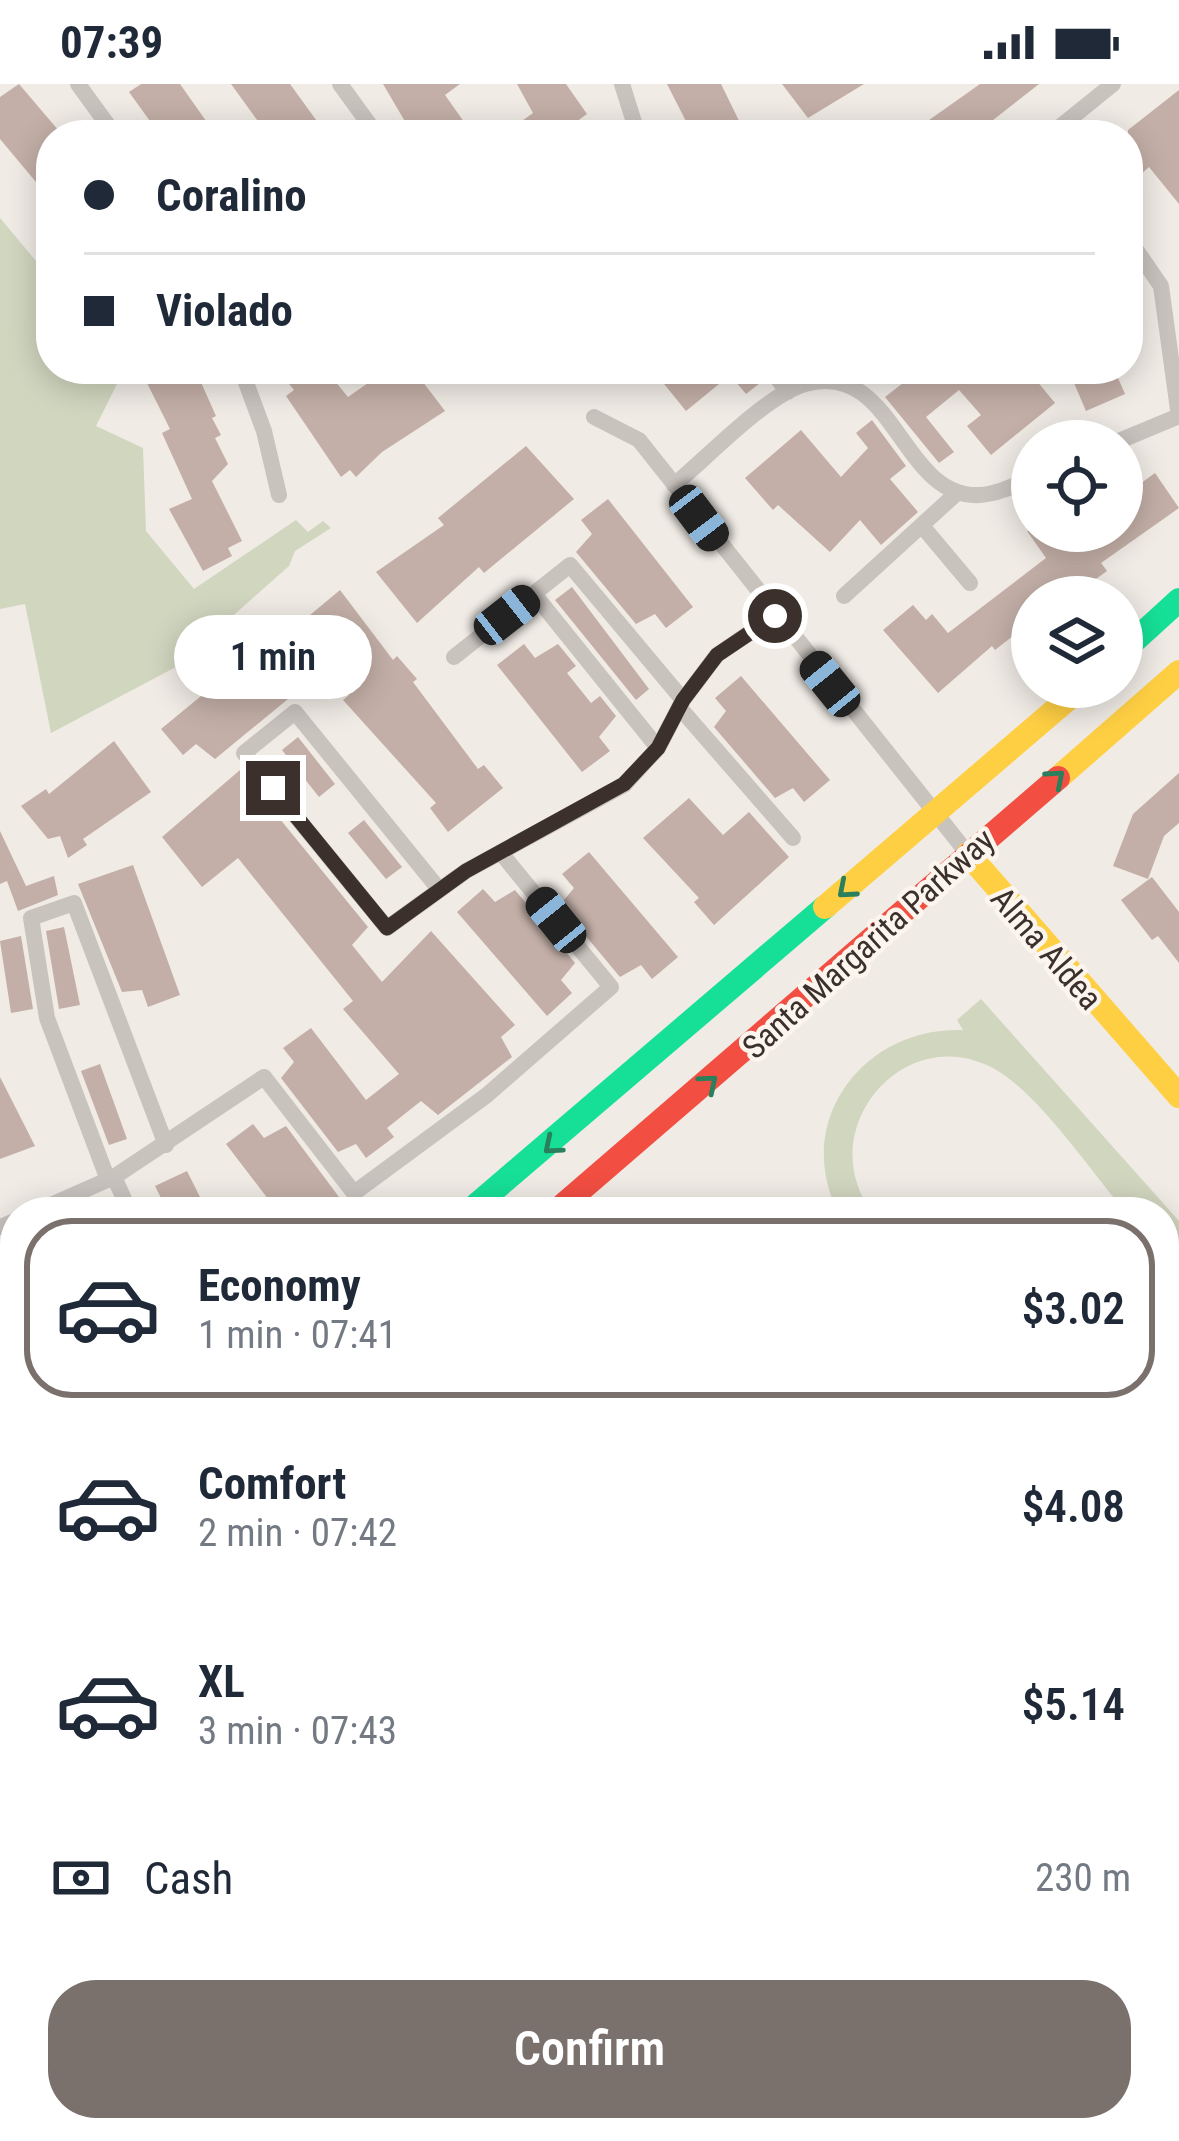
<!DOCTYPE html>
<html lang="en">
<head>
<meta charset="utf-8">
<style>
  :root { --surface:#fff; --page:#f6f6f7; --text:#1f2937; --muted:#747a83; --line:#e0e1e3; --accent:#7a716c }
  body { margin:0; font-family:"Roboto Condensed",sans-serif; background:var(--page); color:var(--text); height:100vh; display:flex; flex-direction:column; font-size:45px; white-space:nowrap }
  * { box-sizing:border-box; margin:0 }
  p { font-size:39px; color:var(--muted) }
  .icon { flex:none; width:66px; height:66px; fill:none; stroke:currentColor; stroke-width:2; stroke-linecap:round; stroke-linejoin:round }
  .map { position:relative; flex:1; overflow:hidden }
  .panel { position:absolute; left:0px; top:1113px; width:1179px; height:945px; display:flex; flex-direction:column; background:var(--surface); border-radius:48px 48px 0 0; box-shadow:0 6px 30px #0003 }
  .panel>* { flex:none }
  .top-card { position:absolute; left:36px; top:36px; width:1107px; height:264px; border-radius:48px; box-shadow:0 6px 30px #0003; display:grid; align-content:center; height:264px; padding:0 48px; background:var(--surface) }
  .buttons { position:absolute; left:1011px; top:336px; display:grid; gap:24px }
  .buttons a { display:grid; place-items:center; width:132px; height:132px; border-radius:50%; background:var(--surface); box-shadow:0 6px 30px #0003; font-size:60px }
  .end { position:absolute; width:54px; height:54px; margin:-27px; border:15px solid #3b302b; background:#fff; box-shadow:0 0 0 6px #fff }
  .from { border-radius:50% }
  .bubble { position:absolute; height:84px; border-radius:42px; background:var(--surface); box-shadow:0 6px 30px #0003; font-size:39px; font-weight:600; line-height:84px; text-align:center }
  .car { position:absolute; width:36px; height:72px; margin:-36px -18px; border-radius:15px; box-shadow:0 0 9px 3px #0007; background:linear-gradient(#222 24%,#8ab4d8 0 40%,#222 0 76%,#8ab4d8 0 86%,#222 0) }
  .top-card b { display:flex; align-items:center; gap:42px; height:114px; font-size:45px }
  .top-card b+b { border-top:3px solid var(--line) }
  .top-card i { width:30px; height:30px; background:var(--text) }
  ul { padding:21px 0 0; list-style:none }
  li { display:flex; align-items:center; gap:36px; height:180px; margin:0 24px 18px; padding:0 24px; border:6px solid transparent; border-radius:48px }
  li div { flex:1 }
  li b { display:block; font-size:45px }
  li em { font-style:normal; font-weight:600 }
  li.current { border-color:var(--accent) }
  li>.icon { width:108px; height:108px; stroke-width:1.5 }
  .pay { display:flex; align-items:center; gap:30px; height:132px; padding:0 48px; font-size:45px }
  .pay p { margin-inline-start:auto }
  .primary-button { display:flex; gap:24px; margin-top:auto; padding:24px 48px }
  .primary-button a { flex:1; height:138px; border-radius:48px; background:var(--accent); color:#fff; font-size:48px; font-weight:600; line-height:138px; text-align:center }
  .status { display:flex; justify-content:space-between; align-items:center; height:84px; padding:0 60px; background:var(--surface); direction:ltr }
  .status svg { height:33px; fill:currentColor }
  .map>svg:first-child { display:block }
  .green { fill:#d1d6bf }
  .building { fill:#c3afa7 }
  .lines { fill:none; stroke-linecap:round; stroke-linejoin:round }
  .lane { stroke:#c9c3be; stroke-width:8 }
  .street { stroke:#c9c3be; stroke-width:16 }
  .fast { stroke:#16e098; stroke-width:24 }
  .slow { stroke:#ffcf43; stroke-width:24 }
  .jam { stroke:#f24e42; stroke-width:24 }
  .oneway { stroke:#2a7f5c }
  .route { stroke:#3b302b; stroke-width:15 }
  .labels { text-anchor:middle; stroke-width:9; stroke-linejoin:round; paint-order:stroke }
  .street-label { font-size:33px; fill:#3b302b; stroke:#fbf5ee }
</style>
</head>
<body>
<div class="status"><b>07:39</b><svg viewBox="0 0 49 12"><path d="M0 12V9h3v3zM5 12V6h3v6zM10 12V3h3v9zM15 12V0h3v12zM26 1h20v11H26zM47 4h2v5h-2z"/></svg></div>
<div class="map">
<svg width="1179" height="2057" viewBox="0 0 1179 2057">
  <rect width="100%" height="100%" fill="#f0ebe5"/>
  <path class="green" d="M0 134 51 195V285H98L118 298 96 342 143 364 146 447 194 505 296 436 308 448 323 437 331 444 295 467 289 482 174 584 51 649 25 520 0 525Z
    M981 915 1179 1137V1190L1164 1172V1128H1126C1090 1087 1039 1009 993 984 902 936 812 1048 872 1128H838C792 1036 865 942 963 946L957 936Z"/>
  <path class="building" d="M19 0 59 47 51 51V116L0 55V13Z
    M141 0H180L216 51H160L129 8Z
    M231 0H290L327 51H268Z
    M383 0H460L445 11 469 45 460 51H413Z
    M517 0H566L587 30 558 51H532L522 37 533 29Z
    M667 0H721L746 51H693Z
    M782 0H864L808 34Z
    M980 0H1039L974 51H908Z
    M1179 6V120L1149 83 1141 90 1128 73V46Z
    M140 285H195L216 332 212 334 221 351 215 354 228 380 212 397 242 457 228 464 232 472 203 487 169 425 192 415 162 349 170 345Z
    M277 285H325L348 313 378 292 373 285H413L445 327 382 368 356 393 350 386 341 393 286 312 294 306Z
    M652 285H749L760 299 746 310 730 291 686 327Z
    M921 285H1027L1055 319 991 371 967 342 981 331 959 306 926 333 954 368 939 379 885 313Z
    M1068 285H1114L1125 310 1086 327Z
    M872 336 906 382 890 395 918 428 881 461 860 436 830 468 778 421 773 426 745 394 801 346 841 393 868 364 856 349Z
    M526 362 574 415 484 489 479 483 417 539 376 488 444 441 438 434Z
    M1155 389 1179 424 1101 479 1107 487 1071 513H1032V537L995 566 992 562 938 609 883 546 913 521 926 536 932 530 948 549 1046 474 1027 447H1122V413Z
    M608 415 693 523 666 544 655 530 636 540 576 468 592 450 581 436Z
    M572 503 649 605 636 616 555 516Z
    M340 506 393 576 397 572 417 595 413 598 478 685 484 681 503 704 448 748 430 724 436 719 343 616 349 611 309 567 276 595 288 615 215 675 196 660 183 671 161 645 268 557 273 562Z
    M524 560 535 574 558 560 576 582 567 589 591 619 600 612 616 632 599 653 610 667 582 688 497 581Z
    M741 592 830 696 804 718 793 704 775 714 714 643 726 627 715 614Z
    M298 653 335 700 319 713 282 666Z
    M114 657 151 708 83 755 87 761 68 774 60 752 48 755 21 722 46 705 49 710Z
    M240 686 368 843 352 861 382 898 431 847 515 941 501 953 512 973 438 1031 421 1017 387 1044 394 1053 366 1074 356 1060 338 1068 281 994 294 978 283 964 311 944 366 1016 399 990 343 925 353 917 238 774 202 803 162 753Z
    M1179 689V739L1164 752 1148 795 1113 782 1133 730Z
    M689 714 723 751 749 728 789 773 714 841 694 818 699 814 643 754Z
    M364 736 402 783 386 795 348 749Z
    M0 747 26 802 54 792 58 811 18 827 7 797 0 800Z
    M589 768 678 873 652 895 641 881 620 893 560 821 574 804 562 790Z
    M133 781 180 911 148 923 142 906 122 908 78 800Z
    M1152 793 1179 828V879L1158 852 1152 856 1121 816Z
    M483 805 495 818 515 806 575 879 561 896 572 909 547 932 457 828Z
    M64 843 80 921 59 925 46 847Z
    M21 852 33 925 11 929 0 857Z
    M100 980 127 1055 109 1061 81 987Z
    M0 993 35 1062 0 1075Z
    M253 1040 264 1054 286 1042 342 1117 334 1128H278L226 1060Z
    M187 1087 204 1121 168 1128 155 1102Z"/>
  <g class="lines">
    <path class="lane" d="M1164 1518 1179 1515
      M0 1630 15 1635
      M0 1731 15 1728
      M0 2017 15 2015
      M138 2043 142 2057
      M1105 2043 1121 2057"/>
    <path class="street" d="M78 0 115 51
      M340 0 377 51
      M622 0 638 51
      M1050 51 1113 0
      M1128 154 1161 202 1179 333
      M241 285 264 347 279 411
      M770 285 788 308
      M594 333 639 356 968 770
      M1119 357 1179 332
      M674 401C707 374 766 311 805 300 895 274 901 416 980 411 998 410 1015 401 1032 394
      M923 443 970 499
      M534 510 658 664
      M844 512 958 408
      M454 573 570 481 683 616
      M679 623 793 754
      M438 804 295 628 244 669 387 844 466 787 624 701 658 664 683 616 717 571 774 532
      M114 1093 130 1128
      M108 1096 47 934 31 834 74 819 166 1061
      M35 1128 114 1093 264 993 354 1109 487 1011 611 903 501 769
      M0 1143 15 1137
      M683 2043 699 2057
      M880 2043 896 2057
      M1011 2043 1029 2057
      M722 2057 734 2043
      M849 2057 861 2043"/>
    <path class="fast" d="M1122 568 1179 516
      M468 1128 825 823
      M0 1332 15 1363
      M0 1479 15 1472"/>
    <path class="slow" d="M1058 694 1179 588
      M968 770 1179 1012
      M825 823 1082 603
      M0 1415 15 1407"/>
    <path class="jam" d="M555 1128 1058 694
      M167 2057 229 2043"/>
  </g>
  <defs><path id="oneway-chevron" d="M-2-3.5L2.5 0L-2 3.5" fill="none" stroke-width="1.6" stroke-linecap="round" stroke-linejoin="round" transform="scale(3)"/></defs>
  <g class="oneway">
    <use href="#oneway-chevron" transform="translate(1056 694) rotate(-41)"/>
    <use href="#oneway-chevron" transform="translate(846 806) rotate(139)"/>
    <use href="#oneway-chevron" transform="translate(709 999) rotate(-40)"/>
    <use href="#oneway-chevron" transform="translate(552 1062) rotate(140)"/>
  </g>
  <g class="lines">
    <path class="route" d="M273 704 387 844 466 787 624 700 658 664 683 616 717 571 775 532"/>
  </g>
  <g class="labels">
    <g class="street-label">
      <text transform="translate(868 859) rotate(-42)" y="12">Santa Margarita Parkway</text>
      <text transform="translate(1047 864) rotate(49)" y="12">Alma Aldea</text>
    </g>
  </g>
</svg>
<div class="buttons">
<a><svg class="icon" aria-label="locate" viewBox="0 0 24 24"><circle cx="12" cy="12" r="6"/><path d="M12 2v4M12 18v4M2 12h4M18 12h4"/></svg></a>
<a><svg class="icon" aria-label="layers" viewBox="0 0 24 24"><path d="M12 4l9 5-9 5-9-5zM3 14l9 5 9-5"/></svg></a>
</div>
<i class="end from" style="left:775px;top:532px"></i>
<i class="end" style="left:273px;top:704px"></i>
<div class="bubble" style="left:174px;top:531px;width:198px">1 min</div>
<i class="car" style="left:699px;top:434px;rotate:143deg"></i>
<i class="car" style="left:507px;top:531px;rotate:52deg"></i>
<i class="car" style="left:830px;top:600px;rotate:321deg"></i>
<i class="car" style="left:556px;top:836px;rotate:321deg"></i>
<div class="top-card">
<b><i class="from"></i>Coralino</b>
<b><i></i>Violado</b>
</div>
<section class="panel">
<ul>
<li class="current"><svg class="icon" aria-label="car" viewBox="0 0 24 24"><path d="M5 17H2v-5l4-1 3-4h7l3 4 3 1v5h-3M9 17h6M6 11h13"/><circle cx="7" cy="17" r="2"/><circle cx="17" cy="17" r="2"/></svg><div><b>Economy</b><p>1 min · 07:41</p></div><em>$3.02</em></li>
<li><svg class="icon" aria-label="car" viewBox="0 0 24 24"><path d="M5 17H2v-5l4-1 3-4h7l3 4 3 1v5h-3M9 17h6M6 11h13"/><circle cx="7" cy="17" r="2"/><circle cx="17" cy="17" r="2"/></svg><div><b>Comfort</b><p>2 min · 07:42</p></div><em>$4.08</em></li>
<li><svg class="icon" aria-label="car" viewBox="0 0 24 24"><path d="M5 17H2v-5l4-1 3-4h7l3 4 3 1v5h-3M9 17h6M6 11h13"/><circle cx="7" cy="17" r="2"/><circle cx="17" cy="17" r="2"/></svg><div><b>XL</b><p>3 min · 07:43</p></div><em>$5.14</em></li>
</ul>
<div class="pay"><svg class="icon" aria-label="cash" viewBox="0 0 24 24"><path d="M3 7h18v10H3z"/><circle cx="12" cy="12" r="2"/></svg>Cash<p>230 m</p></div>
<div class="primary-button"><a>Confirm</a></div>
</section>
</div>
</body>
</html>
